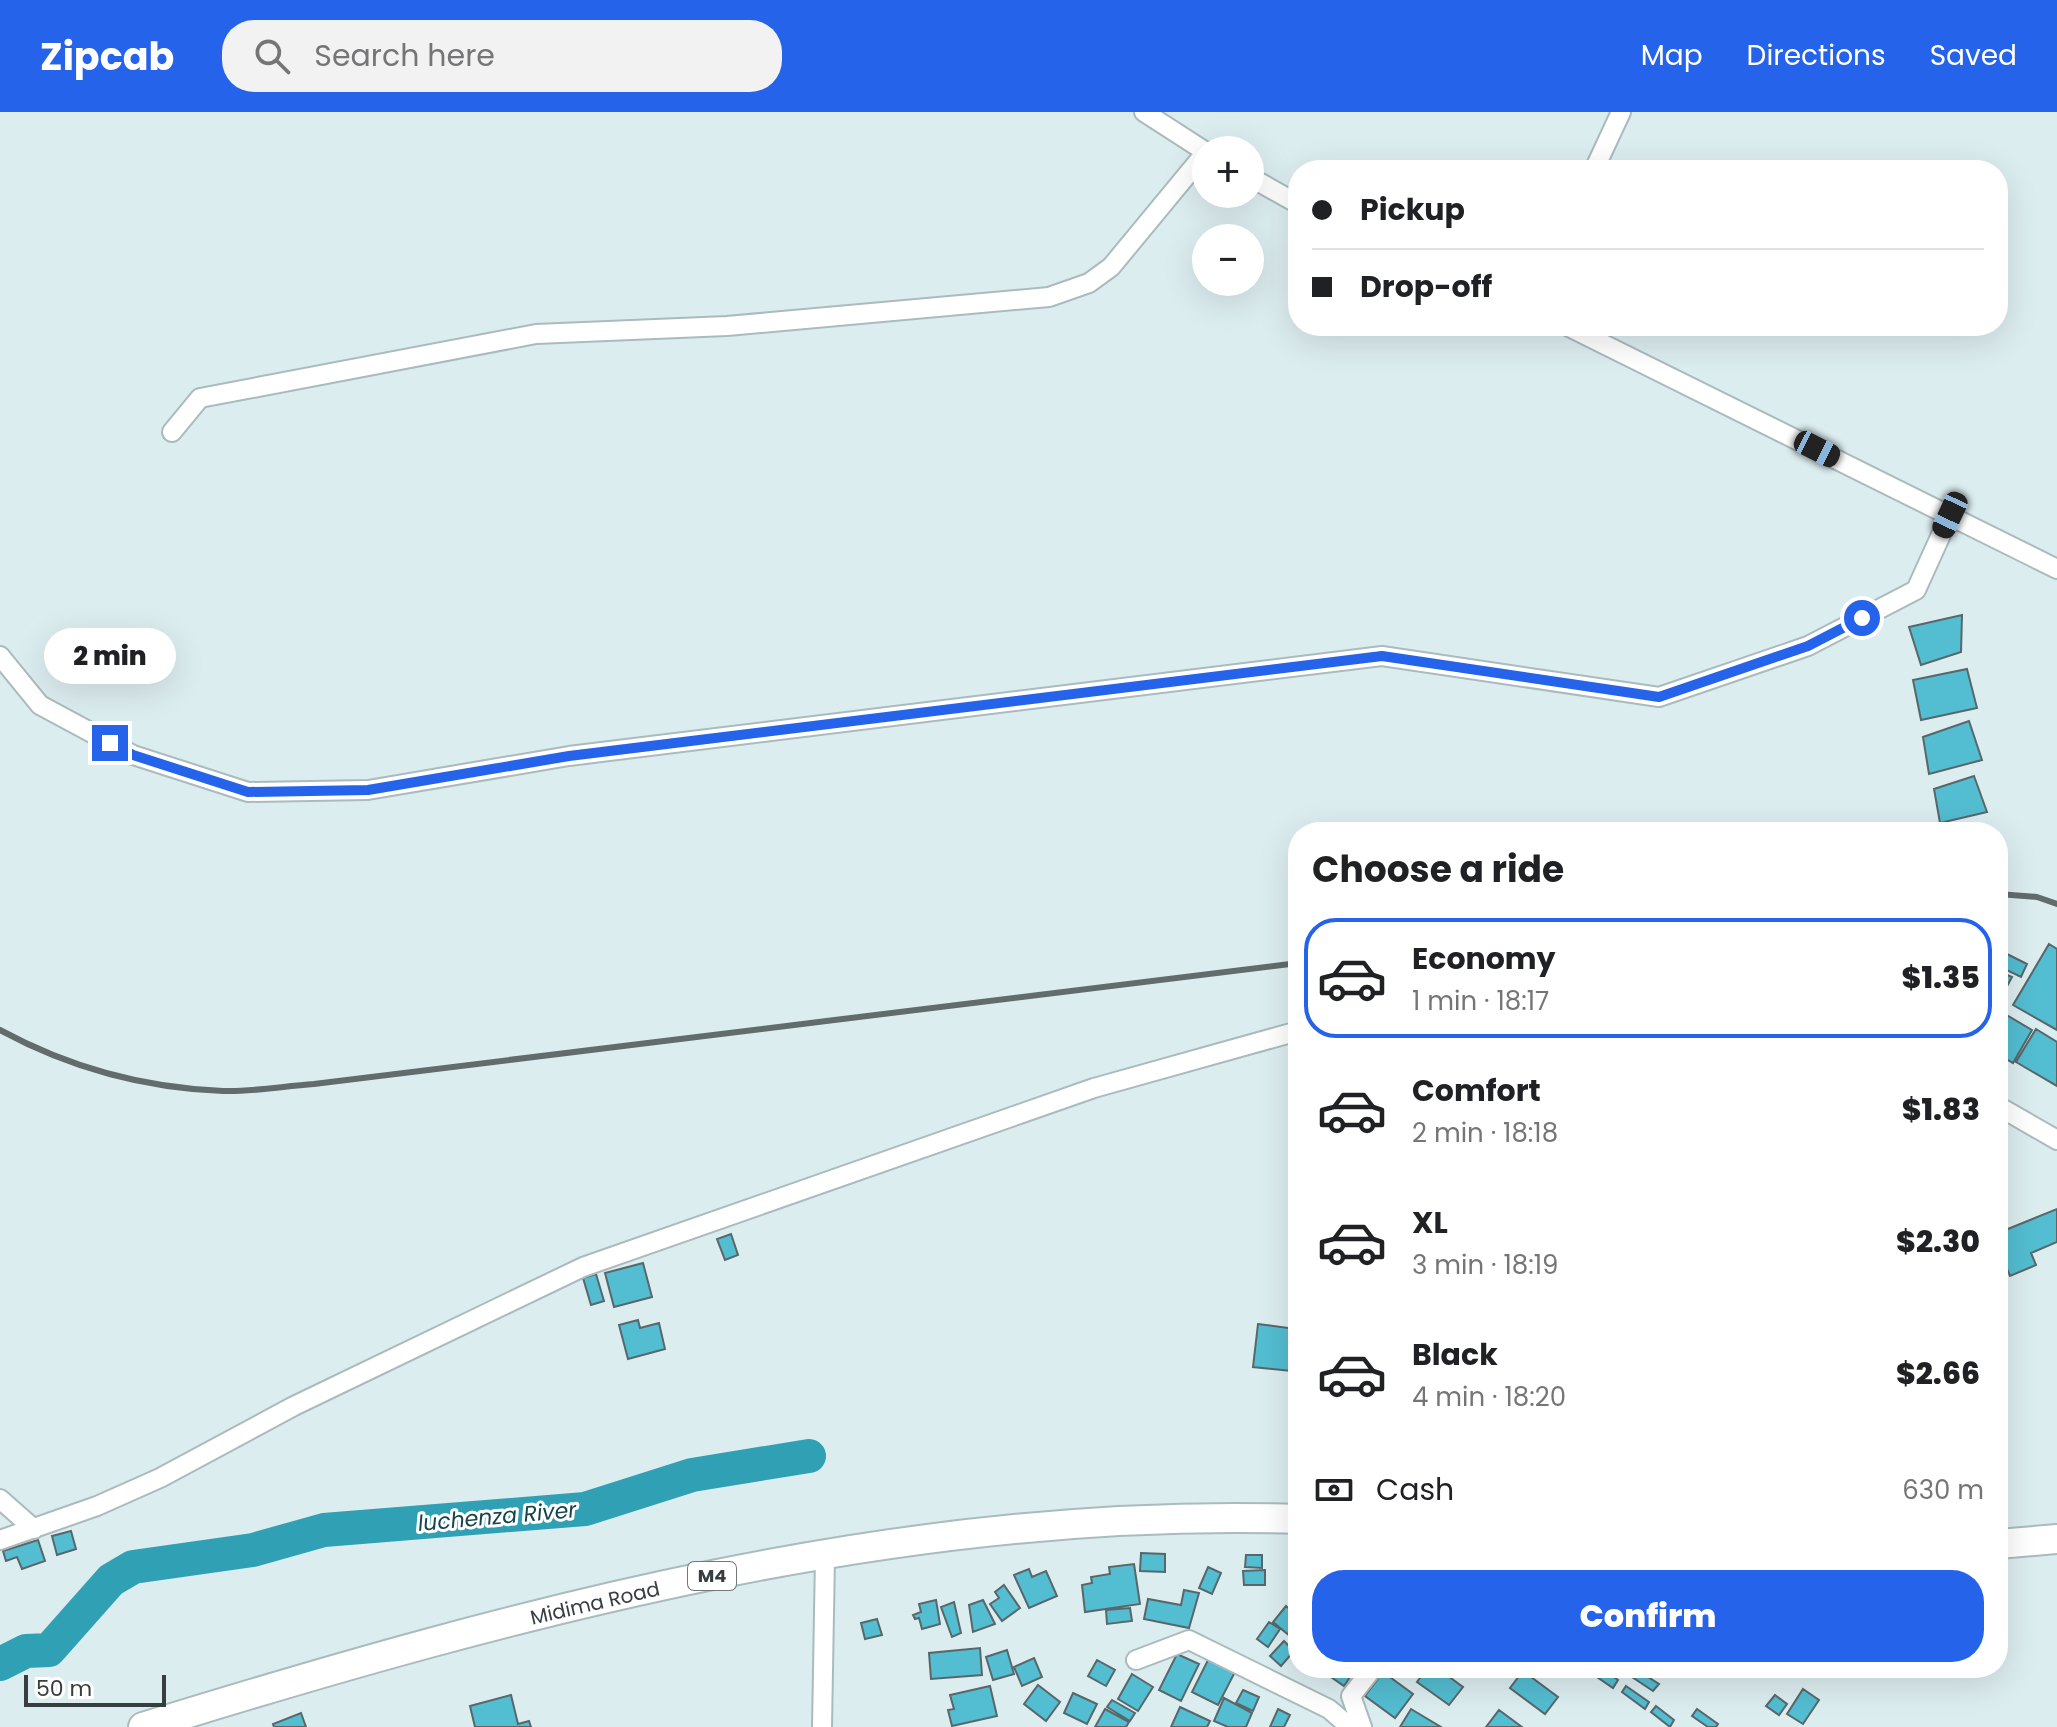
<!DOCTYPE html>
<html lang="en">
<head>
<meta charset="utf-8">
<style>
  :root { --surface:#fff; --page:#f2f2f2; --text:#202124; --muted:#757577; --line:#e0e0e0; --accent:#2563eb }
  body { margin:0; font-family:Poppins,sans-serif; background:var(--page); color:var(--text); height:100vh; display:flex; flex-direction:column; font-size:30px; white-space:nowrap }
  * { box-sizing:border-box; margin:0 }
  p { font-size:26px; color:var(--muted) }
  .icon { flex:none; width:44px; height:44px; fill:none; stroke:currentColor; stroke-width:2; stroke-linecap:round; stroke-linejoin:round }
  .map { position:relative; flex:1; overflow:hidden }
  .side { position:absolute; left:1288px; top:710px; width:720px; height:856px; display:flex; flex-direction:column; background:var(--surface); border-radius:32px; box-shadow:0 8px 32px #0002 }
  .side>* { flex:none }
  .guide { position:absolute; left:1288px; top:48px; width:720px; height:176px; border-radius:32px; box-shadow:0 8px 32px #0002; display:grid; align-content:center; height:176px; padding:0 24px; background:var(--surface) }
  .fabs { position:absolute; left:1192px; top:24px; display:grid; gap:16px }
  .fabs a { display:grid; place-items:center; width:72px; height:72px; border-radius:50%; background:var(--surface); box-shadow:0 8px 32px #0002; font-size:40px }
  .scale { position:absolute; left:24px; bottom:20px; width:142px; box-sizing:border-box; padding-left:8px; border:4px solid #373e3f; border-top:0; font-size:22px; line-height:28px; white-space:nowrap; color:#373e3f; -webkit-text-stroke:6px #fff; paint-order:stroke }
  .end { position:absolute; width:36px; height:36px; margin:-18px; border:10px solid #2563eb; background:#fff; box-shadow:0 0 0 4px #fff }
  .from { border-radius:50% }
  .bubble { position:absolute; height:56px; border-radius:28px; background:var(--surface); box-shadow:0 8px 32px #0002; font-size:26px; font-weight:800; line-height:56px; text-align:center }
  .car { position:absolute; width:24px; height:48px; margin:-24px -12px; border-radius:10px; box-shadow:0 0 6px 2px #0007; background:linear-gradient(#222 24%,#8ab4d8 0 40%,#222 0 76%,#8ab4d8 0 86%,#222 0) }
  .guide b { display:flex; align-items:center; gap:28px; height:76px; font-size:30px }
  .guide b+b { border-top:2px solid var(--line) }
  .guide i { width:20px; height:20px; background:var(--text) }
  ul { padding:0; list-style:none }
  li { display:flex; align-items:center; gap:24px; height:120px; margin:0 16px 12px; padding:0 8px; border:4px solid transparent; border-radius:32px }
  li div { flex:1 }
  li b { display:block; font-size:30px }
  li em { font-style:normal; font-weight:800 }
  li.active { border-color:var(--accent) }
  li>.icon { width:72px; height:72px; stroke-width:1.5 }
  h2 { padding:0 24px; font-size:36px; line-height:96px }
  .pay { display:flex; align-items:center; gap:20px; height:88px; padding:0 24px; font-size:30px }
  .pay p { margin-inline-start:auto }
  .cta { display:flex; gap:16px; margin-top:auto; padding:16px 24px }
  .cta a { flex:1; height:92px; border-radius:32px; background:var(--accent); color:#fff; font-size:32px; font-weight:800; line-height:92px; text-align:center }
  header { display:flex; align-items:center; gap:48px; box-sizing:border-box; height:112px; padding:0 40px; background:var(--accent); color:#fff }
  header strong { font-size:38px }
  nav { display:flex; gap:44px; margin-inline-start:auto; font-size:28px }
  .search { width:560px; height:72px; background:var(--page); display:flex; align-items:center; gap:20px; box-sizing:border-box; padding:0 28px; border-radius:32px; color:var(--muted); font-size:30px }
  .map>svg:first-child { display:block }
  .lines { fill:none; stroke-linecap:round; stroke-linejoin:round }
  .river { stroke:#30a0b4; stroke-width:34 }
  .building { fill:#53bdd1; stroke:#58676a; stroke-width:2 }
  .street-casing { stroke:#aabbbe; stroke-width:22 }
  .primary-casing { stroke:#aabbbe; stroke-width:32 }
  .street { stroke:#fff; stroke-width:18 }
  .primary { stroke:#fff; stroke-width:28 }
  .rail { stroke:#626c6d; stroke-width:6 }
  .route { stroke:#2563eb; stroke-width:10 }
  .labels { text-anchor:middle; stroke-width:6; stroke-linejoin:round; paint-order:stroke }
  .shield { fill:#fff; stroke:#737879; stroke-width:2 }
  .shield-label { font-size:18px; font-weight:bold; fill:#373e3f }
  .street-label { font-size:20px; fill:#373e3f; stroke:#fff }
  .water-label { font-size:22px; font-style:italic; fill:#14444d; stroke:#fff }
</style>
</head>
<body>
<header>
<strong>Zipcab</strong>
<div class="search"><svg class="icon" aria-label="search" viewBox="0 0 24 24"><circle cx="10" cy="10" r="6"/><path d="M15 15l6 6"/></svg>Search here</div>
<nav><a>Map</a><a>Directions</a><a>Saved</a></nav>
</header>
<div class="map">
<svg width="2057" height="1615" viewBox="0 0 2057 1615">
  <rect width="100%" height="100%" fill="#dcedf0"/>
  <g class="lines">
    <path class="river" d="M0 1552 26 1539 49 1538 111 1468 133 1455 253 1438 324 1418 585 1397 692 1363 809 1344"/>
  </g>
  <path class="building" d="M1962 503 1961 540 1921 553 1909 515Z
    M1967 557 1977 596 1921 608 1913 568Z
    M1969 609 1982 648 1929 662 1923 625Z
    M1974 664 1987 700 1940 711 1934 677Z
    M2049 832 2057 837V918L2013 893Z
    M1999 838 2027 852 2021 865 1998 854Z
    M1998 859 2012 865 2004 880 1998 877Z
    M1998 898 2032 918 2013 951 1998 942Z
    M2036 917 2057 930V974L2016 950Z
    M2057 1097V1130L2031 1141 2036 1153 2010 1164 1998 1135V1121Z
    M731 1122 738 1143 725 1148 717 1127Z
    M643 1151 652 1185 614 1195 605 1161Z
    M596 1162 604 1189 591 1193 583 1166Z
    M638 1208 640 1216 659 1211 665 1237 628 1247 619 1213Z
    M1258 1212 1296 1217 1291 1259 1253 1255Z
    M71 1419 76 1437 57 1443 52 1424Z
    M38 1428 45 1449 22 1457 17 1445 6 1449 3 1439Z
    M1141 1441 1165 1442V1460L1140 1459Z
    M1246 1443H1262V1456L1245 1455Z
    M1134 1452 1140 1492 1085 1500 1082 1473 1092 1471 1091 1465 1110 1462 1109 1455Z
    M1208 1455 1221 1461 1212 1482 1199 1476Z
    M1029 1457 1032 1465 1046 1459 1057 1484 1029 1496 1014 1463Z
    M1265 1458V1473H1244L1243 1459Z
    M1004 1473 1020 1496 1002 1509 990 1492 999 1486 995 1480Z
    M1184 1478 1199 1481 1189 1516 1144 1507 1148 1487 1181 1493Z
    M936 1488 940 1512 922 1517 919 1506 915 1507 913 1503 921 1500 919 1492Z
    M983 1488 995 1512 973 1520 969 1493Z
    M954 1490 961 1521 952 1525 941 1495Z
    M1286 1494 1298 1504V1514L1290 1524 1273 1510Z
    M1130 1496 1132 1509 1107 1512 1106 1498Z
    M877 1507 882 1523 865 1527 861 1511Z
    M1269 1510 1280 1517 1268 1535 1257 1527Z
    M1284 1529 1294 1539 1281 1554 1270 1544Z
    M980 1536 982 1563 931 1567 929 1541Z
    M1007 1538 1014 1562 993 1568 986 1545Z
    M1177 1542 1199 1552 1181 1589 1159 1578Z
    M1034 1546 1042 1565 1022 1574 1014 1555Z
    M1209 1546 1235 1560 1218 1593 1192 1580Z
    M1097 1548 1115 1558 1106 1574 1088 1564Z
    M1318 1556H1356L1344 1574Z
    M1427 1556H1437L1463 1575 1449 1593 1417 1570Z
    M1594 1556H1601L1618 1568 1613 1576 1591 1561Z
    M1634 1556 1659 1572 1653 1579 1629 1563Z
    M1523 1559 1558 1585 1545 1602 1510 1576Z
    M1383 1560 1413 1582 1395 1606 1365 1584Z
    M1132 1562 1153 1575 1138 1599 1118 1587Z
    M1038 1573 1060 1590 1046 1609 1024 1592Z
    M990 1574 997 1604 952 1614 948 1598 954 1597 950 1583Z
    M1626 1574 1649 1590 1645 1597 1622 1580Z
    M1803 1577 1819 1588 1803 1612 1787 1602Z
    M1243 1578 1259 1585 1253 1599 1236 1591Z
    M1073 1581 1097 1592 1087 1612 1064 1601Z
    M511 1583 518 1612 529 1609 531 1615H475L470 1594Z
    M1775 1583 1787 1592 1779 1603 1766 1594Z
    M1224 1586 1252 1601 1246 1615H1228L1214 1609Z
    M1112 1588 1135 1601 1130 1609 1107 1595Z
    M1656 1594 1674 1608 1670 1615 1651 1600Z
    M1180 1595 1210 1609 1207 1615H1171Z
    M1105 1597 1129 1610 1126 1615H1095Z
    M1278 1597 1290 1603 1284 1615H1270Z
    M1411 1597 1441 1615H1400Z
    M1697 1597 1718 1612 1716 1615H1708L1692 1604Z
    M1499 1598 1522 1615H1486Z
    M301 1601 306 1615H274L273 1612Z"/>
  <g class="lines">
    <defs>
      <path id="street" d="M1144 0 1206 40
        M1594 58 1621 0
        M1250 65 1298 92
        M1567 214 2057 457
        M172 320 200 286 536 222 727 214 1049 185 1089 171 1111 155 1206 40
        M0 544 40 593 133 643 248 680 368 678 569 644 1382 544 1659 585 1808 534 1916 478 1950 403
        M1998 994 2057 1028
        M0 1387 34 1417
        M0 1428 97 1394 160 1366 294 1294 583 1155 1094 976 1298 919
        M1136 1548 1189 1528 1329 1597 1350 1615
        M822 1615 825 1444
        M1362 1615 1351 1584 1373 1556"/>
      <path id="primary" d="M1998 1432 2057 1427
        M143 1615C515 1500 905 1394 1298 1407"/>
    </defs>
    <use href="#street" class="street-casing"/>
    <use href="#primary" class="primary-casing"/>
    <use href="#street" class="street"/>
    <use href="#primary" class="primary"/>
    <path class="rail" d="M1998 782 2037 785 2057 792
      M0 918C68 955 145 976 223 979 253 980 284 974 314 972L1298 851"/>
  </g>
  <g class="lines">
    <path class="route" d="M110 631 133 643 248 680 368 678 569 644 1382 544 1659 585 1808 534 1862 506"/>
  </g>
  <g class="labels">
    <rect class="shield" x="688" y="1450" width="48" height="28" rx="6"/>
    <g class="shield-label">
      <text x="712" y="1470">M4</text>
    </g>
    <g class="street-label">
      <text transform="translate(595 1491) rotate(-13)" y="7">Midima Road</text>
    </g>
    <g class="water-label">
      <text transform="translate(497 1404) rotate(-5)" y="8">luchenza River</text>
    </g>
  </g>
</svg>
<div class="fabs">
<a>+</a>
<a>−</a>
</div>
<div class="scale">50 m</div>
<i class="end from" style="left:1862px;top:506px"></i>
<i class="end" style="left:110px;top:631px"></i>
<div class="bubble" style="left:44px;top:516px;width:132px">2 min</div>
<i class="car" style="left:1817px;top:337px;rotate:117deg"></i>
<i class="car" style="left:1950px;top:403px;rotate:205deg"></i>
<div class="guide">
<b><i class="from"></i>Pickup</b>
<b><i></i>Drop-off</b>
</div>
<section class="side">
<h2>Choose a ride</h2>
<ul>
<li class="active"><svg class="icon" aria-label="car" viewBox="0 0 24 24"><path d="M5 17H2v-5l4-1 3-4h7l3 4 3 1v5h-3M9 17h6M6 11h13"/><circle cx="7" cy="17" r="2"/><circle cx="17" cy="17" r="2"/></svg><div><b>Economy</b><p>1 min · 18:17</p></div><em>$1.35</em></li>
<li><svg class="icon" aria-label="car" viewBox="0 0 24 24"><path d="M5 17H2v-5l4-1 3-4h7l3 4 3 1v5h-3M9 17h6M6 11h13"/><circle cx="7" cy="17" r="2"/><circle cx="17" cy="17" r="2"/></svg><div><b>Comfort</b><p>2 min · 18:18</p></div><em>$1.83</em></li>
<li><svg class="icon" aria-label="car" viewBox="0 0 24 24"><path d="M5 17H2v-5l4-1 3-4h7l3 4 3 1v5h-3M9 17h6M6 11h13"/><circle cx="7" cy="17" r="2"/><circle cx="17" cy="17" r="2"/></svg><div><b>XL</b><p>3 min · 18:19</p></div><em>$2.30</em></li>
<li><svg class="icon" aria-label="car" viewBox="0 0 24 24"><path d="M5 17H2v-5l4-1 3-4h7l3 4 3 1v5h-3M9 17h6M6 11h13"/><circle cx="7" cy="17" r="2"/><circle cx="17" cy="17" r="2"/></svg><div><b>Black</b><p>4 min · 18:20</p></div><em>$2.66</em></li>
</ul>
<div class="pay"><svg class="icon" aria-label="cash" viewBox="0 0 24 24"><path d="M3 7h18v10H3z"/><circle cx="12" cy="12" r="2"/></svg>Cash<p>630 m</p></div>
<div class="cta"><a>Confirm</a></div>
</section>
</div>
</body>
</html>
